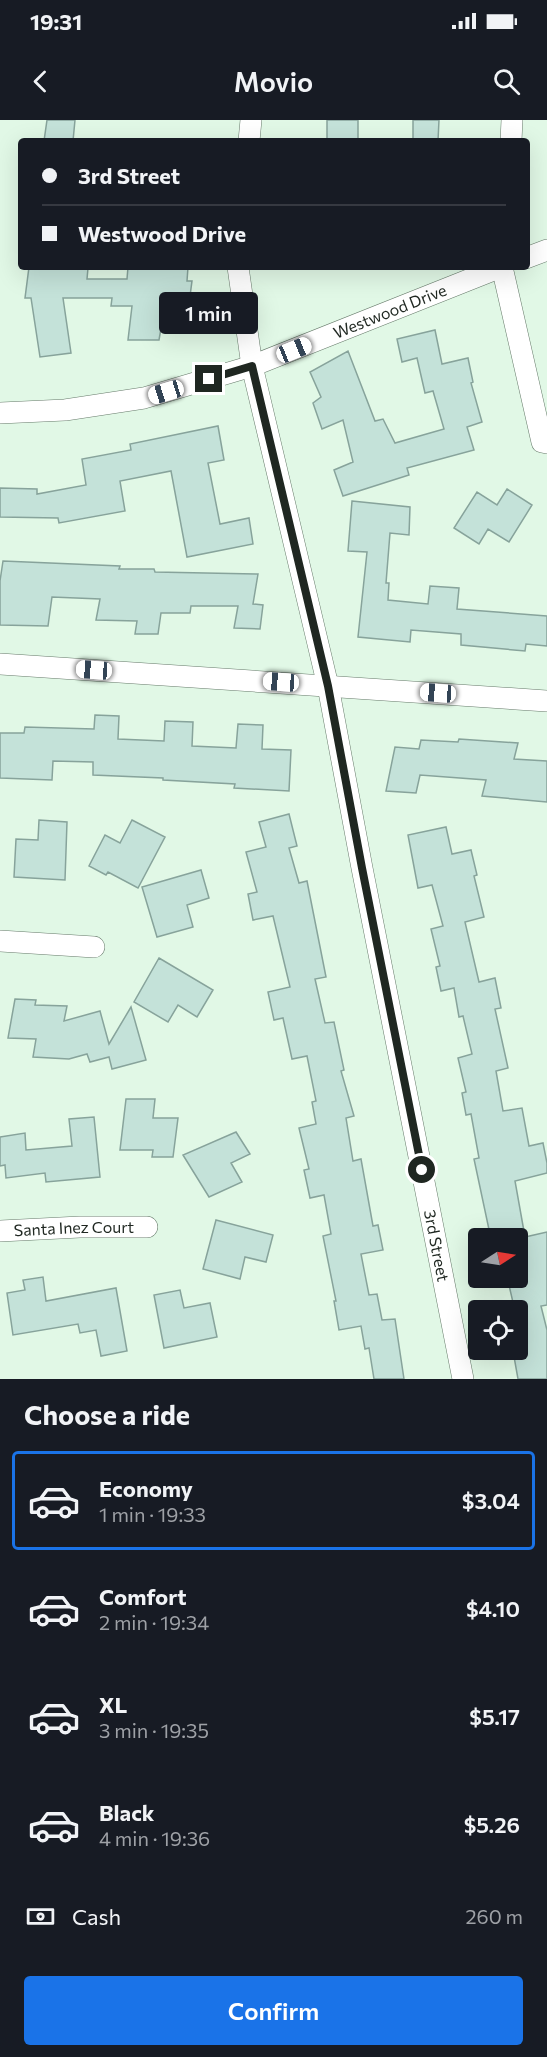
<!DOCTYPE html>
<html lang="en">
<head>
<meta charset="utf-8">
<style>
  :root { --surface:#171b24; --page:#20242c; --text:#f1f3f6; --muted:#9ea1a6; --line:#363941; --accent:#1a73e8 }
  body { margin:0; font-family:Commissioner,sans-serif; background:var(--page); color:var(--text); height:100vh; display:flex; flex-direction:column; font-size:22px; white-space:nowrap }
  * { box-sizing:border-box; margin:0 }
  p { font-size:20px; color:var(--muted) }
  .icon { flex:none; width:33px; height:33px; fill:none; stroke:currentColor; stroke-width:2; stroke-linecap:round; stroke-linejoin:round }
  .map { position:relative; height:1259px; overflow:hidden }
  .drawer { display:flex; flex-direction:column; background:var(--surface); flex:1 }
  .drawer>* { flex:none }
  .top-card { position:absolute; left:18px; top:18px; width:512px; height:132px; border-radius:6px; box-shadow:0 6px 24px #0002; display:grid; align-content:center; height:132px; padding:0 24px; background:var(--surface) }
  .needle { width:39px; rotate:78deg }
  .tools { position:absolute; left:468px; top:1108px; display:grid; gap:12px }
  .tools a { display:grid; place-items:center; width:60px; height:60px; border-radius:6px; background:var(--surface); box-shadow:0 6px 24px #0002; font-size:30px }
  .end { position:absolute; width:27px; height:27px; margin:-14px; border:8px solid #1f2721; background:#fff; box-shadow:0 0 0 3px #fff }
  .from { border-radius:50% }
  .bubble { position:absolute; height:42px; border-radius:6px; background:var(--surface); box-shadow:0 6px 24px #0002; font-size:20px; font-weight:600; line-height:42px; text-align:center }
  .car { position:absolute; width:18px; height:36px; margin:-18px -9px; border-radius:8px; box-shadow:0 0 4px 2px #0007; background:linear-gradient(#fff 24%,#345 0 40%,#fff 0 76%,#345 0 86%,#fff 0) }
  .top-card b { display:flex; align-items:center; gap:21px; height:57px; font-size:22px }
  .top-card b+b { border-top:2px solid var(--line) }
  .top-card i { width:15px; height:15px; background:var(--text) }
  ul { padding:0; list-style:none }
  li { display:flex; align-items:center; gap:18px; height:99px; margin:0 12px 9px; padding:0 12px; border:3px solid transparent; border-radius:6px }
  li div { flex:1 }
  li b { display:block; font-size:22px }
  li em { font-style:normal; font-weight:600 }
  li.selected { border-color:var(--accent) }
  li>.icon { width:54px; height:54px; stroke-width:1.5 }
  h2 { padding:0 24px; font-size:27px; line-height:72px }
  .pay { display:flex; align-items:center; gap:15px; height:66px; padding:0 24px; font-size:22px }
  .pay p { margin-inline-start:auto }
  .cta { display:flex; gap:12px; margin-top:auto; padding:12px 24px }
  .cta a { flex:1; height:69px; border-radius:6px; background:var(--accent); color:#fff; font-size:24px; font-weight:600; line-height:69px; text-align:center }
  .status { display:flex; justify-content:space-between; align-items:center; height:42px; padding:0 30px; background:var(--surface); direction:ltr }
  .status svg { height:16px; fill:currentColor }
  header { display:flex; justify-content:space-between; align-items:center; height:78px; padding:0 24px; background:var(--surface); font-size:27px; font-weight:600 }
  .map>svg:first-child { display:block }
  .building { fill:#c4e2d9; stroke:#87a39b; stroke-width:1.5 }
  .lines { fill:none; stroke-linecap:round; stroke-linejoin:round }
  .minor-casing { stroke:#677b6b; stroke-width:22 }
  .minor { stroke:#fff; stroke-width:21 }
  .route { stroke:#1f2721; stroke-width:8 }
  .labels { text-anchor:middle; stroke-width:4.5; stroke-linejoin:round; paint-order:stroke }
  .street-label { font-size:16px; fill:#1f2721; stroke:#fefefe }
</style>
</head>
<body>
<div class="status"><b>19:31</b><svg viewBox="0 0 49 12"><path d="M0 12V9h3v3zM5 12V6h3v6zM10 12V3h3v9zM15 12V0h3v12zM26 1h20v11H26zM47 4h2v5h-2z"/></svg></div>
<header><svg class="icon" aria-label="back" viewBox="0 0 24 24"><path d="M15 5l-7 7 7 7"/></svg>Movio<svg class="icon" aria-label="search" viewBox="0 0 24 24"><circle cx="10" cy="10" r="6"/><path d="M15 15l6 6"/></svg></header>
<div class="map">
<svg width="547" height="1259" viewBox="0 0 547 1259">
  <rect width="100%" height="100%" fill="#e1f8e6"/>
  <path class="building" d="M47 0H75L73 21H44Z
    M327 0H358V21H327Z
    M413 0H439L438 21H413Z
    M29 147 88 148 87 159H127L128 147H188L187 161H192L188 191H164L159 220H128L132 186H111L112 178H63L71 233 40 237 31 178H25Z
    M435 210 442 244 468 238 473 262 471 263 482 302 467 307 474 330 407 348 409 355 343 376 334 350 353 342 343 300 322 309 313 283 321 277 310 252 348 231 375 301 383 299 395 323 444 309 433 271 425 273 417 238 402 242 397 219Z
    M218 306 224 340 208 343 220 404 249 398 253 424 187 437 171 351 120 361 125 391 59 403 58 398 0 397V368L37 369V374L86 365 82 339 131 330 130 324Z
    M507 369 532 385 509 422 488 409 479 424 454 408 477 372 497 385Z
    M352 381 410 387 409 415 390 413 386 463H389L388 480 428 484 430 466 459 468 457 489 547 496V526L526 524 525 531 461 525V514L411 510 410 522 358 517 367 432 348 431Z
    M3 441 120 446 119 449H154L155 452 258 454 253 484 263 485 260 509 234 508 238 486H191L190 493H161L158 514H135L137 501 96 500 100 479 52 477 48 506 0 505V461Z
    M95 595 119 596 118 619 164 621 165 601 193 602 192 626 236 628 238 604 263 605 262 629 291 630 289 671 234 668 235 664 163 660V658L93 655V642L53 641 52 660 0 658V613H24L25 607 94 609Z
    M459 619 518 623 514 639 547 641V682L482 676 486 660 420 655 416 673 386 671 395 627 419 629 421 620 458 622Z
    M289 694 297 726 289 728 299 763 307 761 326 857 315 859 325 903 334 902 344 950 341 951 354 996 346 998 353 1041 361 1039 373 1106 378 1105 383 1130 361 1134 369 1175 377 1174 382 1200 395 1199 404 1259H374L369 1228 365 1229 361 1206 339 1210 334 1181H336L323 1116 331 1114 324 1075 310 1078 304 1050 309 1049 299 1008 316 1004 312 982 316 981 307 936 292 939 283 898 274 900 268 872 290 867 273 796 253 800 248 774 257 772 246 732 266 727 259 702Z
    M39 700 67 702 65 760 14 757 16 719 38 720Z
    M132 700 165 717 138 768 108 752 106 755 89 746 105 715 120 723Z
    M446 707 452 734 471 730 477 755 474 756 484 797 465 802 479 862 495 858 501 888 495 889 508 948 496 951 503 991 522 988 529 1026 543 1023 547 1043V1053L515 1061 525 1117 547 1112V1185L541 1186 547 1210V1259H518L513 1231H518V1191H515L508 1161 518 1159V1119H491L474 1039 479 1038 471 994 466 995 462 973 466 972 458 938 472 934 463 896 459 897 454 868 441 871 436 847 440 846 431 809 443 806 432 765 418 768 408 715Z
    M201 750 209 778 187 785 193 807 157 817 142 767Z
    M159 838 213 870 197 897 178 885 168 902 134 882Z
    M15 879 36 880 35 885 67 886 64 901 100 891 109 924 131 887 146 940 112 949 109 937 90 942 87 934 69 939 33 937 36 919 8 918Z
    M126 979H155L153 998H178L173 1037H152L153 1030H120Z
    M94 997 100 1057 46 1062 45 1053 6 1058 5 1045 0 1046V1017L25 1013 26 1030 72 1026 69 999Z
    M236 1012 250 1034 231 1043 242 1062 209 1077 183 1035Z
    M216 1100 273 1115 266 1142 245 1137 240 1159 203 1149Z
    M43 1157 46 1181 116 1168 127 1231 101 1236 96 1210 80 1213 78 1204 13 1215 7 1173 25 1170 23 1160Z
    M180 1170 184 1188 210 1183 217 1217 164 1228 154 1175Z"/>
  <g class="lines">
    <defs>
      <g id="minor">
        <path d="M249 21 251 0"/>
        <path d="M511 21 512 0"/>
        <path d="M526 138 547 130"/>
        <path id="s1" d="M238 147 252 246 328 566 362 748 463 1259"/>
        <path d="M502 147 542 322 547 323"/>
        <path id="s2" d="M0 293 65 290 144 278 252 246 501 147"/>
        <path d="M0 544 547 581"/>
        <path d="M0 821 94 827"/>
        <path id="s3" d="M0 1111 80 1107H147"/>
      </g>
    </defs>
    <use href="#minor" class="minor-casing"/>
    <use href="#minor" class="minor"/>
  </g>
  <g class="lines">
    <path class="route" d="M209 259 252 246 328 566 362 748 422 1050"/>
  </g>
  <g class="labels">
    <g class="street-label">
      <text dy="6" stroke="none"><textPath href="#s2" startOffset="406">Westwood Drive</textPath></text>
      <text dy="6" stroke="none"><textPath href="#s3" startOffset="74">Santa Inez Court</textPath></text>
      <text dy="6" stroke="none"><textPath href="#s1" startOffset="999">3rd Street</textPath></text>
    </g>
  </g>
</svg>
<div class="tools">
<a><svg class="needle" viewBox="-14 -14 28 28"><path d="M0-13l5 13h-10z" fill="#e53935"/><path d="M0 13l5-13h-10z" fill="#9ea1a6"/></svg></a>
<a><svg class="icon" aria-label="locate" viewBox="0 0 24 24"><circle cx="12" cy="12" r="6"/><path d="M12 2v4M12 18v4M2 12h4M18 12h4"/></svg></a>
</div>
<i class="end from" style="left:422px;top:1050px"></i>
<i class="end" style="left:209px;top:259px"></i>
<div class="bubble" style="left:159px;top:172px;width:99px">1 min</div>
<i class="car" style="left:294px;top:230px;rotate:68deg"></i>
<i class="car" style="left:166px;top:272px;rotate:253deg"></i>
<i class="car" style="left:94px;top:550px;rotate:274deg"></i>
<i class="car" style="left:281px;top:562px;rotate:274deg"></i>
<i class="car" style="left:438px;top:573px;rotate:274deg"></i>
<div class="top-card">
<b><i class="from"></i>3rd Street</b>
<b><i></i>Westwood Drive</b>
</div>
</div>
<section class="drawer">
<h2>Choose a ride</h2>
<ul>
<li class="selected"><svg class="icon" aria-label="car" viewBox="0 0 24 24"><path d="M5 17H2v-5l4-1 3-4h7l3 4 3 1v5h-3M9 17h6M6 11h13"/><circle cx="7" cy="17" r="2"/><circle cx="17" cy="17" r="2"/></svg><div><b>Economy</b><p>1 min · 19:33</p></div><em>$3.04</em></li>
<li><svg class="icon" aria-label="car" viewBox="0 0 24 24"><path d="M5 17H2v-5l4-1 3-4h7l3 4 3 1v5h-3M9 17h6M6 11h13"/><circle cx="7" cy="17" r="2"/><circle cx="17" cy="17" r="2"/></svg><div><b>Comfort</b><p>2 min · 19:34</p></div><em>$4.10</em></li>
<li><svg class="icon" aria-label="car" viewBox="0 0 24 24"><path d="M5 17H2v-5l4-1 3-4h7l3 4 3 1v5h-3M9 17h6M6 11h13"/><circle cx="7" cy="17" r="2"/><circle cx="17" cy="17" r="2"/></svg><div><b>XL</b><p>3 min · 19:35</p></div><em>$5.17</em></li>
<li><svg class="icon" aria-label="car" viewBox="0 0 24 24"><path d="M5 17H2v-5l4-1 3-4h7l3 4 3 1v5h-3M9 17h6M6 11h13"/><circle cx="7" cy="17" r="2"/><circle cx="17" cy="17" r="2"/></svg><div><b>Black</b><p>4 min · 19:36</p></div><em>$5.26</em></li>
</ul>
<div class="pay"><svg class="icon" aria-label="cash" viewBox="0 0 24 24"><path d="M3 7h18v10H3z"/><circle cx="12" cy="12" r="2"/></svg>Cash<p>260 m</p></div>
<div class="cta"><a>Confirm</a></div>
</section>
</body>
</html>
